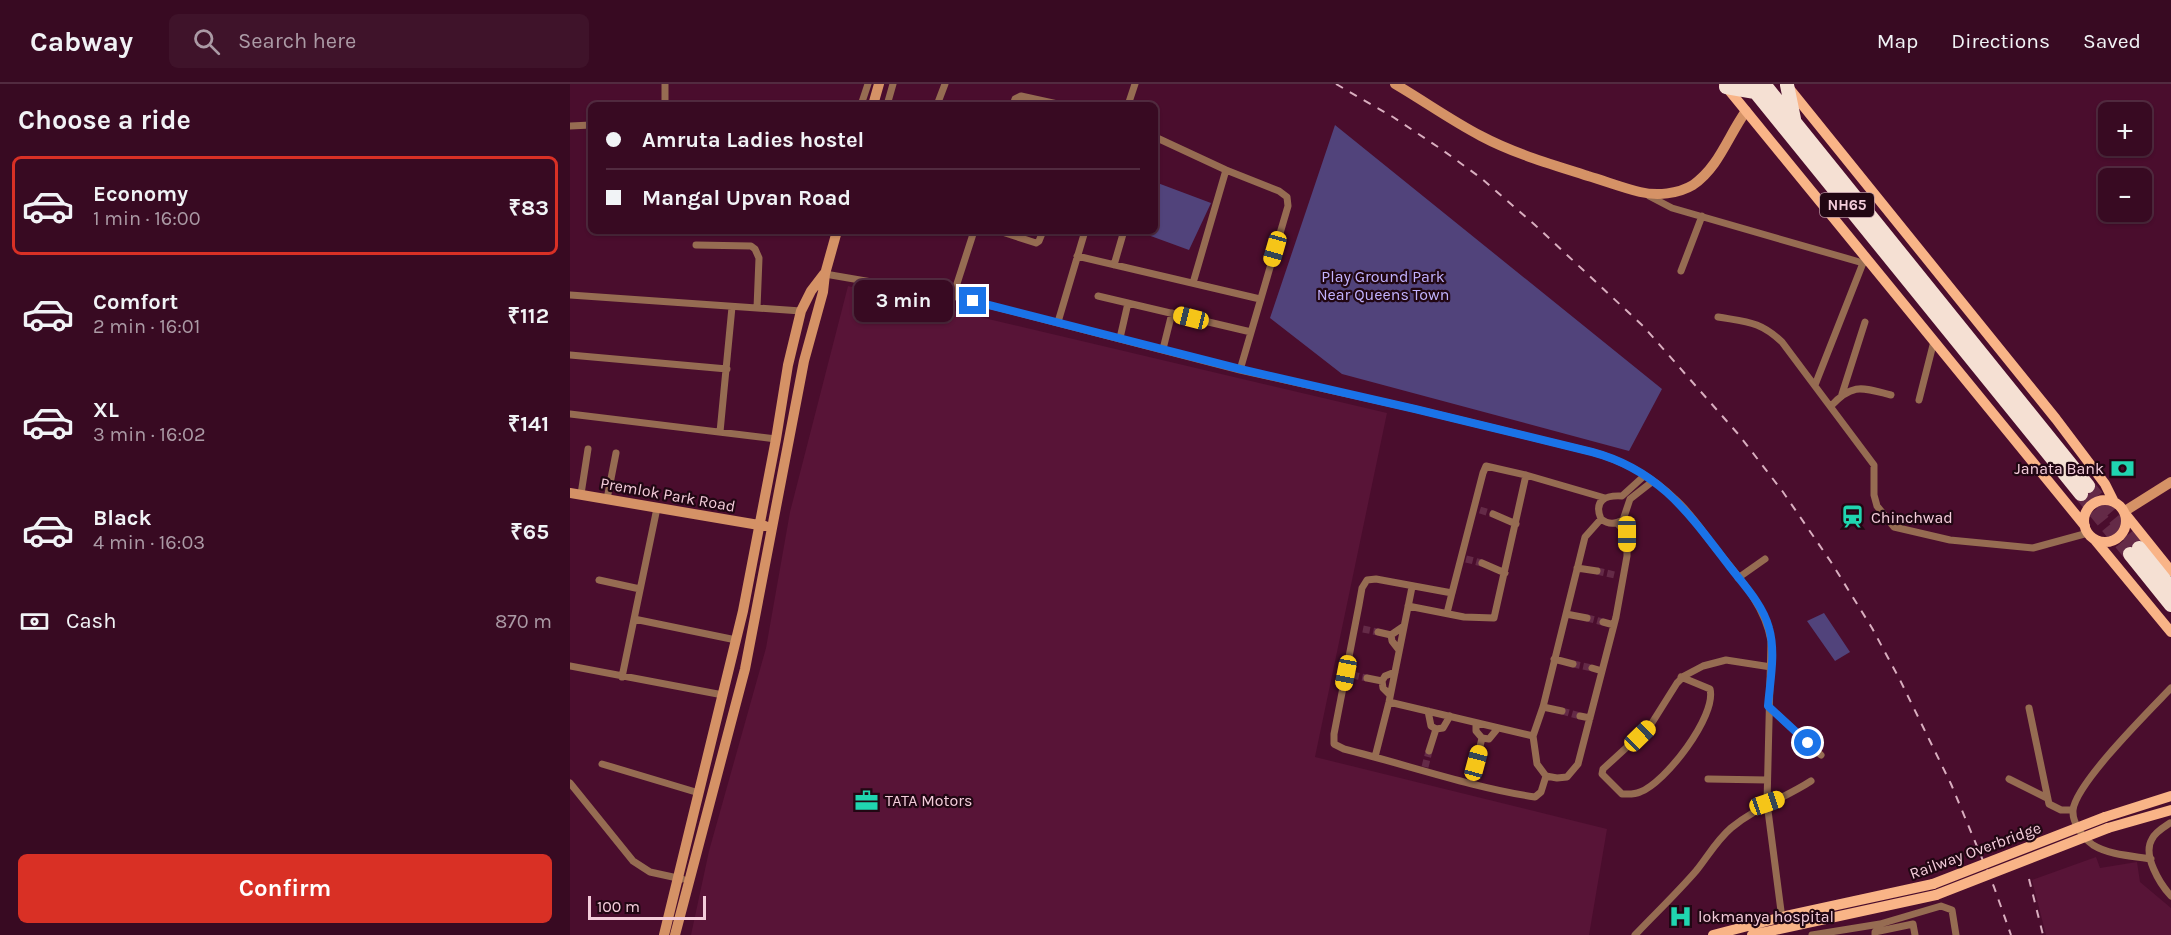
<!DOCTYPE html>
<html lang="en">
<head>
<meta charset="utf-8">
<style>
  :root { --surface:#380a22; --page:#3f132a; --text:#f1f3f6; --muted:#ab9aa5; --line:#522b40; --accent:#d93025 }
  body { margin:0; font-family:Karla,sans-serif; background:var(--page); color:var(--text); height:100vh; display:flex; flex-direction:column; font-size:22px; white-space:nowrap }
  * { box-sizing:border-box; margin:0 }
  p { font-size:20px; color:var(--muted) }
  .icon { flex:none; width:33px; height:33px; fill:none; stroke:currentColor; stroke-width:2; stroke-linecap:round; stroke-linejoin:round }
  .map { position:relative; flex:1; overflow:hidden }
  .sheet { display:flex; flex-direction:column; background:var(--surface); width:570px }
  .sheet>* { flex:none }
  .banner { position:absolute; left:18px; top:18px; width:570px; height:132px; border-radius:9px; box-shadow:0 2px 4px #0004,0 0 0 2px var(--line); display:grid; align-content:center; height:132px; padding:0 18px; background:var(--surface) }
  .controls { position:absolute; left:1528px; top:18px; display:grid; gap:12px }
  .controls a { display:grid; place-items:center; width:54px; height:54px; border-radius:9px; background:var(--surface); box-shadow:0 2px 4px #0004,0 0 0 2px var(--line); font-size:30px }
  .scale { position:absolute; left:18px; bottom:15px; width:118px; box-sizing:border-box; padding-left:6px; border:3px solid #f4cddb; border-top:0; font-size:16px; line-height:21px; white-space:nowrap; color:#f4cddb; -webkit-text-stroke:4px #210713; paint-order:stroke }
  .end { position:absolute; width:27px; height:27px; margin:-14px; border:8px solid #1a73e8; background:#fff; box-shadow:0 0 0 3px #fff }
  .from { border-radius:50% }
  .bubble { position:absolute; height:42px; border-radius:9px; background:var(--surface); box-shadow:0 2px 4px #0004,0 0 0 2px var(--line); font-size:20px; font-weight:700; line-height:42px; text-align:center }
  .car { position:absolute; width:18px; height:36px; margin:-18px -9px; border-radius:8px; box-shadow:0 0 4px 2px #0007; background:linear-gradient(#f5c518 24%,#345 0 40%,#f5c518 0 76%,#345 0 86%,#f5c518 0) }
  .banner b { display:flex; align-items:center; gap:21px; height:57px; font-size:22px }
  .banner b+b { border-top:2px solid var(--line) }
  .banner i { width:15px; height:15px; background:var(--text) }
  ul { padding:0; list-style:none }
  li { display:flex; align-items:center; gap:18px; height:99px; margin:0 12px 9px; padding:0 6px; border:3px solid transparent; border-radius:9px }
  li div { flex:1 }
  li b { display:block; font-size:22px }
  li em { font-style:normal; font-weight:700 }
  li.selected { border-color:var(--accent) }
  li>.icon { width:54px; height:54px; stroke-width:1.5 }
  h2 { padding:0 18px; font-size:27px; line-height:72px }
  .pay { display:flex; align-items:center; gap:15px; height:66px; padding:0 18px; font-size:22px }
  .pay p { margin-inline-start:auto }
  .button { display:flex; gap:12px; margin-top:auto; padding:12px 18px }
  .button a { flex:1; height:69px; border-radius:9px; background:var(--accent); color:#fff; font-size:24px; font-weight:700; line-height:69px; text-align:center }
  header { display:flex; align-items:center; gap:36px; box-sizing:border-box; height:84px; padding:0 30px; background:var(--surface); border-bottom:2px solid var(--line) }
  header strong { font-size:28px }
  nav { display:flex; gap:33px; margin-inline-start:auto; font-size:21px }
  .search { width:420px; height:54px; background:var(--page); display:flex; align-items:center; gap:15px; box-sizing:border-box; padding:0 21px; border-radius:9px; color:var(--muted); font-size:22px }
  main { display:flex; flex:1; min-height:0 }
  .map>svg:first-child { display:block }
  .built { fill:#581437 }
  .green { fill:#51437b }
  .lines { fill:none; stroke-linecap:round; stroke-linejoin:round }
  .street-tunnel { stroke:#642a47; stroke-width:7; stroke-dasharray:7 3.5; stroke-linecap:butt }
  .highway-tunnel { stroke:#642a47; stroke-width:14; stroke-dasharray:14 7; stroke-linecap:butt }
  .street { stroke:#966c52; stroke-width:7 }
  .secondary { stroke:#d59266; stroke-width:10 }
  .primary { stroke:#f9b487; stroke-width:10 }
  .highway { stroke:#f5e0d3; stroke-width:14 }
  .rail { stroke:#d9aebf; stroke-width:2; stroke-dasharray:8 8; stroke-linecap:butt }
  .primary-bridge { stroke:#f9b487; stroke-width:10 }
  .route { stroke:#1a73e8; stroke-width:8 }
  .labels { text-anchor:middle; stroke-width:4.5; stroke-linejoin:round; paint-order:stroke }
  .shield { fill:#210713; stroke:#b5929f; stroke-width:1.5 }
  .shield-label { font-size:15px; font-weight:bold; fill:#f4cddb }
  .park-label { font-size:16px; fill:#c2b2fe; stroke:#210713 }
  .poi-label { font-size:16px; fill:#f4cddb; stroke:#210713; text-anchor:start }
  .street-label { font-size:16px; fill:#f4cddb; stroke:#210713 }
</style>
</head>
<body>
<header>
<strong>Cabway</strong>
<div class="search"><svg class="icon" aria-label="search" viewBox="0 0 24 24"><circle cx="10" cy="10" r="6"/><path d="M15 15l6 6"/></svg>Search here</div>
<nav><a>Map</a><a>Directions</a><a>Saved</a></nav>
</header>
<main>
<section class="sheet">
<h2>Choose a ride</h2>
<ul>
<li class="selected"><svg class="icon" aria-label="car" viewBox="0 0 24 24"><path d="M5 17H2v-5l4-1 3-4h7l3 4 3 1v5h-3M9 17h6M6 11h13"/><circle cx="7" cy="17" r="2"/><circle cx="17" cy="17" r="2"/></svg><div><b>Economy</b><p>1 min · 16:00</p></div><em>₹83</em></li>
<li><svg class="icon" aria-label="car" viewBox="0 0 24 24"><path d="M5 17H2v-5l4-1 3-4h7l3 4 3 1v5h-3M9 17h6M6 11h13"/><circle cx="7" cy="17" r="2"/><circle cx="17" cy="17" r="2"/></svg><div><b>Comfort</b><p>2 min · 16:01</p></div><em>₹112</em></li>
<li><svg class="icon" aria-label="car" viewBox="0 0 24 24"><path d="M5 17H2v-5l4-1 3-4h7l3 4 3 1v5h-3M9 17h6M6 11h13"/><circle cx="7" cy="17" r="2"/><circle cx="17" cy="17" r="2"/></svg><div><b>XL</b><p>3 min · 16:02</p></div><em>₹141</em></li>
<li><svg class="icon" aria-label="car" viewBox="0 0 24 24"><path d="M5 17H2v-5l4-1 3-4h7l3 4 3 1v5h-3M9 17h6M6 11h13"/><circle cx="7" cy="17" r="2"/><circle cx="17" cy="17" r="2"/></svg><div><b>Black</b><p>4 min · 16:03</p></div><em>₹65</em></li>
</ul>
<div class="pay"><svg class="icon" aria-label="cash" viewBox="0 0 24 24"><path d="M3 7h18v10H3z"/><circle cx="12" cy="12" r="2"/></svg>Cash<p>870 m</p></div>
<div class="button"><a>Confirm</a></div>
</section>
<div class="map">
<svg width="1601" height="851" viewBox="0 0 1601 851">
  <rect width="100%" height="100%" fill="#4a0d2d"/>
  <path class="built" d="M278 202 817 329 745 673 1037 745 1019 851H121L139 767 196 564 220 428Z
    M1526 773 1530 784 1567 778 1570 798 1601 824V851H1476L1462 796Z"/>
  <path class="green" d="M765 41 1092 305 1059 367 772 290 700 234Z
    M585 98 641 119 619 166 567 147H585Z
    M1254 529 1280 568 1265 577 1237 537Z"/>
  <g class="lines">
    <path class="street-tunnel" d="M910 426 923 430
      M896 475 912 479
      M1027 487 1045 491
      M1017 534 1033 538
      M793 545 808 548
      M1003 580 1022 584
      M782 591 797 594
      M992 627 1010 632
      M855 683 859 667
      M902 694 906 679"/>
    <path class="highway-tunnel" d="M1518 402 1569 464
      M1511 410 1560 470"/>
    <path class="street" d="M95 0V21
      M291 21 298 0
      M317 21 323 0
      M367 21 375 0
      M443 21 445 15 451 12 492 21
      M558 21 565 0
      M0 42 21 41
      M585 53 656 86 709 107 717 113 718 122 670 286
      M1079 112 1102 124 1293 179 1298 178
      M429 147 466 159 469 157 473 147
      M126 161 181 162 185 165 189 174 187 224
      M507 172 690 215
      M544 181 553 150
      M1111 187 1132 132
      M255 190 383 212 670 286 845 325 1022 368C1052 376 1083 393 1105 415 1120 428 1131 445 1143 461 1166 490 1195 520 1201 557L1197 719 1211 827
      M623 199 656 86
      M0 211 231 227
      M383 212 404 147
      M528 212 681 248
      M1148 233C1177 238 1190 237 1212 258L1304 381V411L1307 422 1324 443 1380 456 1463 464 1518 449
      M488 238 515 147
      M550 254 558 219
      M593 265 602 229
      M0 271 157 285
      M1245 301 1293 179
      M1272 310 1295 238
      M1349 316 1364 257
      M1261 322C1283 298 1293 304 1321 311
      M0 330 206 355
      M150 348 162 223
      M1074 392 1052 412C1036 411 1023 416 1031 435 1039 441 1045 440 1053 436L1060 415 1083 397
      M11 410 18 365
      M37 415 46 369
      M923 430 946 440
      M1031 435 1015 453 973 623 963 652 967 680 976 692 987 694 997 693 1008 680 1046 533 1057 472V450L1047 439
      M912 479 935 489
      M1007 484 1027 487
      M1168 494 1195 475
      M29 496 70 505
      M838 522 894 533 924 534 956 391
      M877 529 882 509
      M996 530 1017 534
      M64 535 166 556
      M1033 538 1044 541
      M808 548 821 551
      M829 566 822 557 821 551 834 542
      M984 575 1003 580
      M0 582 153 611
      M1022 584 1032 587
      M52 593 87 424
      M1111 593 1140 605C1147 632 1095 699 1070 708 1064 711 1057 710 1052 710L1032 690 1033 685 1080 642 1107 599 1114 592 1133 582 1156 576 1201 583
      M797 594 812 597
      M820 611 813 604 812 597 815 592 825 588
      M819 618 963 652
      M1198 622 1251 671
      M973 623 992 627
      M1459 624 1479 720 1491 726H1503
      M858 627 861 642 866 645 873 644 880 632
      M1010 632 1020 634
      M906 639V647L912 654 919 655 928 644
      M859 667 866 645
      M805 673 819 618 842 503
      M906 679 912 654
      M32 680 129 709
      M976 692 971 708 965 713C900 703 838 681 774 665L764 660V650L789 521 792 504 797 496 806 495 882 509 913 389 916 382 956 391 1035 414
      M1138 695 1197 696
      M1439 695 1477 714
      M0 699 63 777 80 788 112 795
      M1600 739C1594 743 1585 748 1582 755 1572 771 1590 800 1601 812
      M1581 775C1563 772 1539 771 1523 761 1513 754 1502 739 1503 726 1506 699 1580 626 1601 604
      M1065 851C1085 830 1107 809 1126 787 1138 772 1147 756 1161 744 1186 723 1215 714 1241 697
      M1242 851 1310 840 1371 822 1382 826 1386 851
      M1305 851V848L1343 840 1345 851"/>
    <path class="secondary" d="M825 0C854 17 882 37 911 52 945 70 981 80 1018 92 1035 97 1053 104 1070 108 1087 112 1108 110 1123 101 1149 83 1158 52 1176 27
      M303 21 309 0
      M0 409 195 442
      M1555 427 1601 398
      M94 851 173 527 206 355 218 281 231 227 241 207 254 190
      M105 851 175 585 234 277 253 208 255 190 267 147"/>
    <path class="primary" d="M1154 0 1515 442
      M1218 3 1486 335 1535 400 1543 416
      M1514 437a21 21 0 1 1 42 0a21 21 0 1 1-42 0Z
      M1557 432 1601 487
      M1525 456 1601 548
      M1535 733 1601 712
      M1538 744 1601 726
      M1143 851 1216 832 1363 800
      M1182 851 1366 811"/>
    <path class="highway" d="M1179 0 1511 410
      M1194 0 1518 402
      M1217 1 1224 35
      M1156 3 1185 8
      M1569 464 1601 504
      M1560 470 1601 521"/>
    <path class="rail" d="M766 0 823 33 871 65 911 94 965 141 1073 242 1169 351 1213 408 1261 478 1302 544 1330 596 1381 700 1424 803 1441 851
      M1459 795 1473 851"/>
    <path class="primary-bridge" d="M1363 800 1535 733
      M1366 811 1538 744"/>
  </g>
  <g class="lines">
    <path class="route" d="M403 217 670 285 845 325 1022 368C1090 386 1120 431 1160 483 1174 501 1193 521 1199 544 1206 568 1200 597 1198 622L1238 659"/>
  </g>
  <defs>
    <symbol id="bank-bare" viewBox="-9 -9 18 18"><path d="M-6-4H6V4H-6ZM0-2.3a2.3 2.3 0 1 0 0 4.6a2.3 2.3 0 1 0 0-4.6Z" fill="#20d5b0" stroke="#210713" stroke-width="2.5" paint-order="stroke"/></symbol>
    <symbol id="station-bare" viewBox="-9 -9 18 18"><path d="M-3-6H3Q5-6 5-4V2Q5 4 3 4L4.5 6H3L1.5 4h-3L-3 6H-4.5L-3 4Q-5 4-5 2V-4Q-5-6-3-6ZM-3.5-4v3h7v-3ZM-3.5 1v1.5H-2V1ZM2 1v1.5H3.5V1Z" fill="#20d5b0" stroke="#210713" stroke-width="2.5" paint-order="stroke"/></symbol>
    <symbol id="office-bare" viewBox="-9 -9 18 18"><path d="M-6-3h4V-5.5h4V-3h4V5H-6ZM-1-4.5V-3h2v-1.5ZM-6 0V1H6V0Z" fill="#20d5b0" stroke="#210713" stroke-width="2.5" paint-order="stroke"/></symbol>
    <symbol id="hospital-bare" viewBox="-9 -9 18 18"><path d="M-5-5h3v3.5h4V-5h3V5h-3V1.5h-4V5h-3Z" fill="#20d5b0" stroke="#210713" stroke-width="2.5" paint-order="stroke"/></symbol>
  </defs>
  <g fill-rule="evenodd">
    <use href="#bank-bare" x="1536" y="368" width="33" height="33"/>
    <use href="#station-bare" x="1266" y="416" width="33" height="33"/>
    <use href="#office-bare" x="280" y="700" width="33" height="33"/>
    <use href="#hospital-bare" x="1094" y="816" width="33" height="33"/>
  </g>
  <g class="labels">
    <rect class="shield" x="1250" y="109" width="54" height="24" rx="4.5"/>
    <g class="shield-label">
      <text x="1277" y="126">NH65</text>
    </g>
    <g class="park-label">
      <text x="813" y="198">Play Ground Park<tspan x="813" dy="18">Near Queens Town</tspan></text>
    </g>
    <g class="poi-label">
      <text x="1534" y="390" text-anchor="end">Janata Bank</text>
      <text x="1301" y="439">Chinchwad</text>
      <text x="315" y="722">TATA Motors</text>
      <text x="1128" y="838">lokmanya hospital</text>
    </g>
    <g class="street-label">
      <text transform="translate(98 410) rotate(10)" y="6">Premlok Park Road</text>
      <text transform="translate(1405 766) rotate(-20)" y="6">Railway Overbridge</text>
    </g>
  </g>
</svg>
<div class="controls">
<a>+</a>
<a>−</a>
</div>
<div class="scale">100 m</div>
<i class="end from" style="left:1238px;top:659px"></i>
<i class="end" style="left:403px;top:217px"></i>
<div class="bubble" style="left:284px;top:196px;width:99px">3 min</div>
<i class="car" style="left:705px;top:165px;rotate:196deg"></i>
<i class="car" style="left:621px;top:234px;rotate:284deg"></i>
<i class="car" style="left:1057px;top:450px;rotate:180deg"></i>
<i class="car" style="left:776px;top:589px;rotate:191deg"></i>
<i class="car" style="left:1070px;top:652px;rotate:46deg"></i>
<i class="car" style="left:906px;top:679px;rotate:15deg"></i>
<i class="car" style="left:1197px;top:719px;rotate:71deg"></i>
<div class="banner">
<b><i class="from"></i>Amruta Ladies hostel</b>
<b><i></i>Mangal Upvan Road</b>
</div>
</div>
</main>
</body>
</html>
